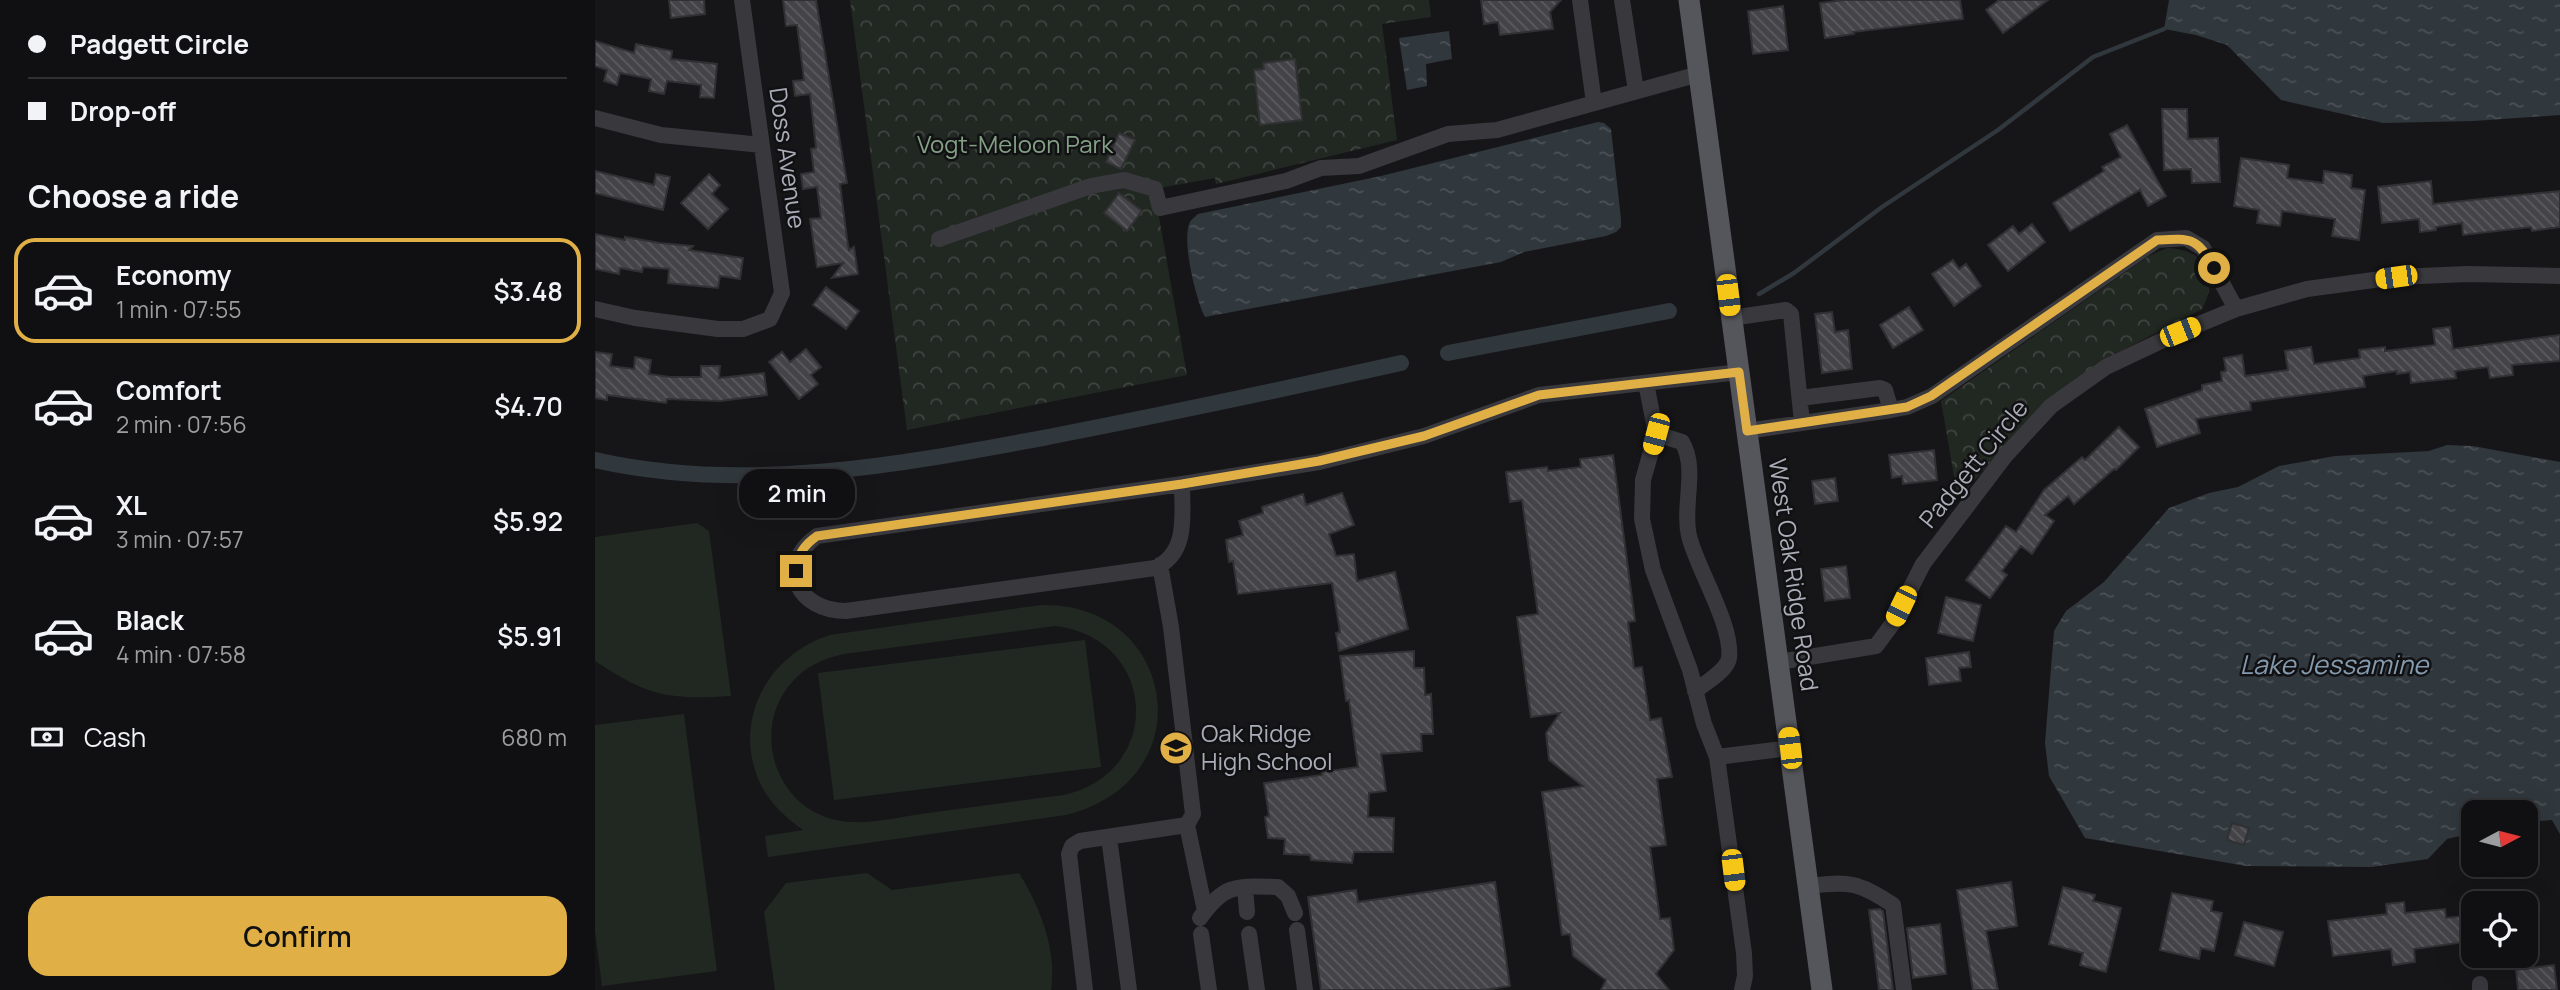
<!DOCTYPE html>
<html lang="en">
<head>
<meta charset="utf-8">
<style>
  :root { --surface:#101012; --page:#19191b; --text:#f1f3f6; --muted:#9c9d9f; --line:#303032; --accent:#e0b047 }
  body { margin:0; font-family:Manrope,sans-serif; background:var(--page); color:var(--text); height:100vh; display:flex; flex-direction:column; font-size:26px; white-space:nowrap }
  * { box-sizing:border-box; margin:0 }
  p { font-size:23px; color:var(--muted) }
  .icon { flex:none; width:38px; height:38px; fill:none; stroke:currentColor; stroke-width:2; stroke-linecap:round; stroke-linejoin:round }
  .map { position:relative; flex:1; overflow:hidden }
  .drawer { display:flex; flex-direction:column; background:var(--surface); width:595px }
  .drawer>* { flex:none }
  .top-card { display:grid; align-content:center; height:154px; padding:0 28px; background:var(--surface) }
  .needle { width:46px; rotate:83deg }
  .fabs { position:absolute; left:1866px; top:800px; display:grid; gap:14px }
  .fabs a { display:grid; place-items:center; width:77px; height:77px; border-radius:14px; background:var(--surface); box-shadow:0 7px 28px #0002,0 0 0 2px var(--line); font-size:35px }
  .end { position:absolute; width:32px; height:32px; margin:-16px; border:9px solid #e0b047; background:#111; box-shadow:0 0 0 4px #111 }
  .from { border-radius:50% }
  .bubble { position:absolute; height:49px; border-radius:21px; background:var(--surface); box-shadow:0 7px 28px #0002,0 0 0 2px var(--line); font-size:23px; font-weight:600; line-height:49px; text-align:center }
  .car { position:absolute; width:21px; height:42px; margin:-21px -10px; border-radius:9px; box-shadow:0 0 5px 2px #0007; background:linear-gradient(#f5c518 24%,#345 0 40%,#f5c518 0 76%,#345 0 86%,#f5c518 0) }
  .top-card b { display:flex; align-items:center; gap:24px; height:66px; font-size:26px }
  .top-card b+b { border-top:2px solid var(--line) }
  .top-card i { width:18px; height:18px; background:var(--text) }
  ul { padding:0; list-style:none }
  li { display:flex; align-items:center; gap:21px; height:105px; margin:0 14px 10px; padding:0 14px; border:4px solid transparent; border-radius:21px }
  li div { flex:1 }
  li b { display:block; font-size:26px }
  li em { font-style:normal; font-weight:600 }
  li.active { border-color:var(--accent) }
  li>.icon { width:63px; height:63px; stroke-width:1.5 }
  h2 { padding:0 28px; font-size:32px; line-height:84px }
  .pay { display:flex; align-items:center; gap:18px; height:77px; padding:0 28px; font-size:26px }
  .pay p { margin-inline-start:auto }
  .primary-button { display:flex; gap:14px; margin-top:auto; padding:14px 28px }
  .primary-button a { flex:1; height:80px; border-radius:21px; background:var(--accent); color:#111; font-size:28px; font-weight:600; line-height:80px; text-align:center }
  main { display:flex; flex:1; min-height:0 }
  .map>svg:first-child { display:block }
  .grass { fill:#212822; fill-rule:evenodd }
  .park { fill:url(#park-crowns) }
  .water { fill:url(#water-ripples) }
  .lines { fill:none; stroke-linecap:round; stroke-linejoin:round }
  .stream { stroke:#30373d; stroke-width:4.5 }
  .canal { stroke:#30373d; stroke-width:16 }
  .building { fill:url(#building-back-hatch); stroke:#313134; stroke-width:2 }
  .minor { stroke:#38383d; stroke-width:16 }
  .major { stroke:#54565b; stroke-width:21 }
  .route { stroke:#e0b047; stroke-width:9 }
  .labels { text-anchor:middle; stroke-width:5; stroke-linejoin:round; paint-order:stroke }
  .park-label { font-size:24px; fill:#83a085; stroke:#111113 }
  .street-label { font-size:24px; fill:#aaadb7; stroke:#111113 }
  .poi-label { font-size:24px; fill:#aaadb7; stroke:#111113; text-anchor:start }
  .water-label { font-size:26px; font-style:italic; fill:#849aae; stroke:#111113 }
</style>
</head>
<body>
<main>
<section class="drawer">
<div class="top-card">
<b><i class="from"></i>Padgett Circle</b>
<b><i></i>Drop-off</b>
</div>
<h2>Choose a ride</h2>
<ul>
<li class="active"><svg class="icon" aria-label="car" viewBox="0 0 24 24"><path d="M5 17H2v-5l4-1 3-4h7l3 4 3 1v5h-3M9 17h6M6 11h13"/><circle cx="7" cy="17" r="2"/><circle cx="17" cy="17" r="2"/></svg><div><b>Economy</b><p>1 min · 07:55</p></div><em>$3.48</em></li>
<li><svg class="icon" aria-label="car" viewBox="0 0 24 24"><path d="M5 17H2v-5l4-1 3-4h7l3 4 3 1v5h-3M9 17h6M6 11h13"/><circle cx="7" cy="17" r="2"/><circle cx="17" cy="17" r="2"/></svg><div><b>Comfort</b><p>2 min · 07:56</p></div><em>$4.70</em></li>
<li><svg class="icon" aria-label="car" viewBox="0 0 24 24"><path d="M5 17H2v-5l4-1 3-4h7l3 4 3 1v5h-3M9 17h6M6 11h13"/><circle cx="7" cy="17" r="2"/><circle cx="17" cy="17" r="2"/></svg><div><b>XL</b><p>3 min · 07:57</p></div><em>$5.92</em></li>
<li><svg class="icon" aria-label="car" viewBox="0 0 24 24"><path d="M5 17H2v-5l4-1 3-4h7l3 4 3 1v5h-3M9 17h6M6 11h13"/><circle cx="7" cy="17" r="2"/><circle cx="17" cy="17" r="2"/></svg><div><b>Black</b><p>4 min · 07:58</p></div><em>$5.91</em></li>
</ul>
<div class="pay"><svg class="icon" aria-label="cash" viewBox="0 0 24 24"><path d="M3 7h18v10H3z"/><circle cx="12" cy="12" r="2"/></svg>Cash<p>680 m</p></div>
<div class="primary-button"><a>Confirm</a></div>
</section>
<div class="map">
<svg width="1965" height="990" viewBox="0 0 1965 990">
  <defs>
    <pattern id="park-crowns" width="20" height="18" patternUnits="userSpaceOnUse" patternTransform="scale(1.75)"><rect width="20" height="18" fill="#212822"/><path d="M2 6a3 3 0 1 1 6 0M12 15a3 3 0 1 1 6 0" fill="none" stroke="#3f4440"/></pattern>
    <pattern id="water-ripples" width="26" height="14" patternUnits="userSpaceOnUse" patternTransform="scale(1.75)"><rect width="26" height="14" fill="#30373d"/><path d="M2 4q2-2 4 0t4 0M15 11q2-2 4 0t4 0" fill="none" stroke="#4b5157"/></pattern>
    <pattern id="building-back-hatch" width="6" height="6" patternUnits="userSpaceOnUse" patternTransform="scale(1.75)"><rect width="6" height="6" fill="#444448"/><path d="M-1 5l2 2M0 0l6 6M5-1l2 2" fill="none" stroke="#5c5c60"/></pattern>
  </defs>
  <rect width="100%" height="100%" fill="#161618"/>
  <path class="grass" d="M102 523 114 531 136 696C73 700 53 696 0 661V537Z
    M446 605C582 602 611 780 471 815L173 857 170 836 208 830C192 818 177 806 167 787 135 725 171 655 235 635ZM460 626C563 638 570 772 469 795 421 801 373 808 326 814 298 818 269 826 241 820 179 807 155 727 198 681 211 666 230 658 249 654Z
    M490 640 506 767 239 800 223 673Z
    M89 714 122 971 7 986 0 931V725Z
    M272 873 297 890 424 873C445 907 462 949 456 990H180L169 912 191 883Z"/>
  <path class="park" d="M255 0H834L836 17 787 24 802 140 621 184 620 178 559 189 592 375 312 430Z
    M1572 248C1611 250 1625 275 1607 309L1501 364 1403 454 1363 499 1346 401 1554 256Z"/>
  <path class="water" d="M1574 0H1965V115L1879 121 1788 123 1686 100 1632 45 1601 35 1569 29Z
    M854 31 857 59 831 64 832 86 812 90 804 38Z
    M1003 122 1009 123 1016 129 1026 219V227L1021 232 1011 236 929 252 906 262 610 317C601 300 586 239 595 222 595 221 603 214 603 214L786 176Z
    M1852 445 1878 446 1965 462V834L1957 820 1930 822V812H1878V833L1852 839 1833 859 1776 867 1651 866 1490 838 1454 776 1450 743 1459 631 1471 611 1509 582 1574 508 1614 493 1643 487 1684 466 1740 456 1834 451Z"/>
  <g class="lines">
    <path class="stream" d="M1164 294 1199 273 1287 207 1403 130 1498 57 1569 29"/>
    <path class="canal" d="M853 353 1074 311
      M0 460C151 494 304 465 453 437 571 414 689 389 806 363"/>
  </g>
  <path class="building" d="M74 0H109L110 14 76 18Z
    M188 0H221L252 183 245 184 252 239 254 250 259 247 263 274 237 278 248 263 222 267 215 219 226 218 222 187 208 189 206 174 219 172 216 149 221 148 215 94 200 96 198 81 209 80 205 48 202 25 191 26Z
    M886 0H966L955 12 958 29 905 35 903 22 889 24Z
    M1249 0H1365L1368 19 1258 32 1259 34 1230 38 1225 3Z
    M1404 0H1453L1408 33 1391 10Z
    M1188 6 1193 50 1158 54 1153 11Z
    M0 41 39 53 41 44 77 51 76 59 122 64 119 98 105 97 106 85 72 81 69 94 54 91 56 79 25 73 22 85 9 81 12 70 0 66Z
    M700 59 707 120 665 125 659 70 669 69 668 63Z
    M1567 109H1592L1593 139 1623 138 1625 182 1597 183 1596 169 1569 170Z
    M1532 125 1571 196 1553 206 1545 190 1475 231 1458 203 1509 171 1507 167 1526 157 1515 134Z
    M524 133 540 140 526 169 511 162Z
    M1646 158 1694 165 1692 178 1728 183 1729 171 1757 175 1756 188 1770 190 1764 240 1737 236 1740 219 1687 211 1685 226 1662 223 1664 210 1639 206Z
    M0 171 59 185 61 174 75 177 68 210 0 193Z
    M114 174 125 185 117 194 133 209 113 229 86 203Z
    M1836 181 1838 204 1965 191V227L1937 231 1936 227 1868 235 1867 223 1841 227V230L1825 232 1824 219 1787 223 1783 187Z
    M524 193 547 211 532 231 509 213Z
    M1437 224 1450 242 1413 271 1393 245 1418 226 1424 234Z
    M0 234 30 240V237L65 243 98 246 94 250 148 258 145 279 125 276 123 288 73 283 74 269 48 267 47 272 25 268 24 274 0 269Z
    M1358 260 1364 269 1371 264 1386 286 1359 306 1337 274Z
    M231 287 264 311 251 329 218 305Z
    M1314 307 1328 330 1298 348 1285 325Z
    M1237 312 1240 332 1253 330 1257 369 1227 373 1220 314Z
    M1855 327 1858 349 1965 335V361L1917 365 1918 375 1895 378 1893 367 1860 371 1861 378 1816 383 1815 372 1802 374V371L1768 376 1770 387 1655 402 1656 410 1601 419 1605 433 1562 447 1550 409 1607 390V385L1627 381 1626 372 1631 371 1629 358 1647 355 1650 376 1693 370 1690 351 1716 347 1719 364 1765 358 1764 350 1790 347V351L1840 345 1838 329Z
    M211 349 226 367 216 375 223 384 204 399 174 362 187 352 195 362Z
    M0 352 17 354 15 366 39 369 40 357 56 360 54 374 75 377H106V366H125L124 378 169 373 172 395 125 401 72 399 71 403 12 395V400L0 398Z
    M1524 427 1544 447 1521 470 1519 469 1479 504 1473 496 1450 515 1459 521 1437 554 1426 546 1407 571 1412 575 1395 598 1371 580 1411 526 1421 532 1449 490 1487 457 1490 460Z
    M1339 450 1342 480 1308 484 1307 476 1297 478 1294 455Z
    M1018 455 1040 621 1033 622 1039 668 1047 667 1055 720 1066 718 1077 777 1062 779 1071 845 1055 847 1065 919 1075 918 1079 950 1061 974 1074 990H1006L1011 980 978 956 975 934 967 935 947 792 988 786 954 760 951 733 965 713 936 717 922 617 943 614 927 500 915 502 911 472 952 467 953 471 986 467 985 459Z
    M1240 478 1243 501 1220 504 1217 481Z
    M747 493 759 525 734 534 741 556 759 554 762 581 800 572 813 629 744 651 741 633 745 632 737 583 643 594 638 561 634 562 631 540 648 535 644 521 668 513 667 507 708 494 711 505Z
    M1251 566 1255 598 1230 601 1226 569Z
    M1351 597 1386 605 1378 641 1343 633Z
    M819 651V668H829L830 695 836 694 838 734H826L827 751 786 754 791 791 774 793 773 817 799 818 798 852H759L757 863 716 860 715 855 689 854 690 839 673 838 670 817 674 816 669 783 727 775V772L763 767 754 700 751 701 745 656Z
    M1374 652 1376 667 1364 668 1366 681 1334 685 1331 658Z
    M1637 823 1654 828 1649 845 1632 840Z
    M900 882 915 986 889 990H726L713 897 761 890 763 902Z
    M1416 882 1422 926 1391 931 1403 990H1378L1362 890Z
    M1468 887 1500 895 1498 901 1526 908 1511 972 1485 965 1488 953 1454 944Z
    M1577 893 1618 901 1616 911 1627 913 1619 951 1606 948 1604 959 1565 950Z
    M1809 902 1810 913 1850 909 1851 918 1878 915V941L1819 949 1820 962 1798 965 1796 949 1738 956 1733 921 1792 914 1791 904Z
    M1285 909 1288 911 1298 990H1284L1274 910Z
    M1649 922 1688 932 1679 966 1640 955Z
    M1345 924 1351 974 1318 978 1312 928Z
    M1959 965 1962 990H1923L1921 970Z"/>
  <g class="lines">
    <path class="minor" d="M985 0 999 103
      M1027 0 1041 91
      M0 118 66 135 167 145
      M344 239 496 186 529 180 560 189 565 208 691 181 726 168 764 166 853 134 902 130 1104 74
      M0 309 40 318 123 329H148L175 319 187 293 147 0
      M1136 318 1191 310 1196 314 1207 423
      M1051 383 1061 434 1048 480 1047 519 1058 570 1095 670 1109 724 1122 757 1149 953 1150 976 1147 990
      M1205 398 1285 388 1290 390 1296 410
      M1152 431 1296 410 1312 407 1337 396 1562 240 1591 238 1608 248 1641 309
      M1061 434 1087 442C1103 469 1087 505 1094 536 1102 569 1138 625 1134 658 1132 671 1110 683 1100 691
      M587 484C587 514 594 553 560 568L251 611C203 611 180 566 222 536L587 484 724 462 829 436 944 395 1144 372
      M1184 662 1281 646 1298 623 1328 564 1411 455 1456 406 1511 367 1585 332 1641 309 1712 289 1801 277 1873 274 1965 276
      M1122 757 1195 748
      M592 825 610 911
      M514 837 534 990
      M1213 886C1254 881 1264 882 1298 905L1309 990
      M650 887 652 912
      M605 918C630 883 642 886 683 887L693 896 700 913
      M702 930 710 990
      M606 934 614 990
      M654 934 662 990
      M1885 984V990
      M490 990 474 854 477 846 485 841 592 825 598 814 576 627 565 565"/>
    <path class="major" d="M1094 0 1227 990"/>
  </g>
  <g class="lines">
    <path class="route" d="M201 571C202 555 209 545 222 536L587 484 724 461 829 436 944 395 1144 372 1152 431 1312 407 1336 396 1562 240C1596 238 1602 237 1619 268"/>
  </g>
  <defs>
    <symbol id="school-disc" viewBox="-11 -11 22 22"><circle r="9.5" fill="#e0b047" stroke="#111113"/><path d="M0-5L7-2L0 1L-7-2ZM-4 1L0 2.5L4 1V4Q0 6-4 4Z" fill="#111"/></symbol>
  </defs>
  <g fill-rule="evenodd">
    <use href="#school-disc" x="562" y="729" width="38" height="38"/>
  </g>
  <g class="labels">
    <g class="park-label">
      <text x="420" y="153">Vogt-Meloon Park</text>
    </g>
    <g class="street-label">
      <text transform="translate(192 158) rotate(82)" y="8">Doss Avenue</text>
      <text transform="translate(1379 464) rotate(-51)" y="8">Padgett Circle</text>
      <text transform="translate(1198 575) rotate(82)" y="8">West Oak Ridge Road</text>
    </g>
    <g class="poi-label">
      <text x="606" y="742">Oak Ridge<tspan x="606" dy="28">High School</tspan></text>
    </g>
    <g class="water-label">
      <text x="1739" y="674">Lake Jessamine</text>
    </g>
  </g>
</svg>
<div class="fabs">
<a><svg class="needle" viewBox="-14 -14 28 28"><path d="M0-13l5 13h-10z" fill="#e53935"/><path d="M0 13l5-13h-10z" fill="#9c9d9f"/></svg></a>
<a><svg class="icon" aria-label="locate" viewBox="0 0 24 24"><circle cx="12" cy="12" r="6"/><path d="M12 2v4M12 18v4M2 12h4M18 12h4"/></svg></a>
</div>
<i class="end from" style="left:1619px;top:268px"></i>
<i class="end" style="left:201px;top:571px"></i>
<div class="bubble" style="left:144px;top:469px;width:116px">2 min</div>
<i class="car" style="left:1801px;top:277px;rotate:262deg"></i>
<i class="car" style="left:1133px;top:295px;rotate:173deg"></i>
<i class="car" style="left:1585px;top:332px;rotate:68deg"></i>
<i class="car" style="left:1061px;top:434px;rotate:195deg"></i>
<i class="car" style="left:1306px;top:606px;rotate:206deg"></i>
<i class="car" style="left:1195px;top:748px;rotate:353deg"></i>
<i class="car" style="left:1138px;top:870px;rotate:173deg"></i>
</div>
</main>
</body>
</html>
